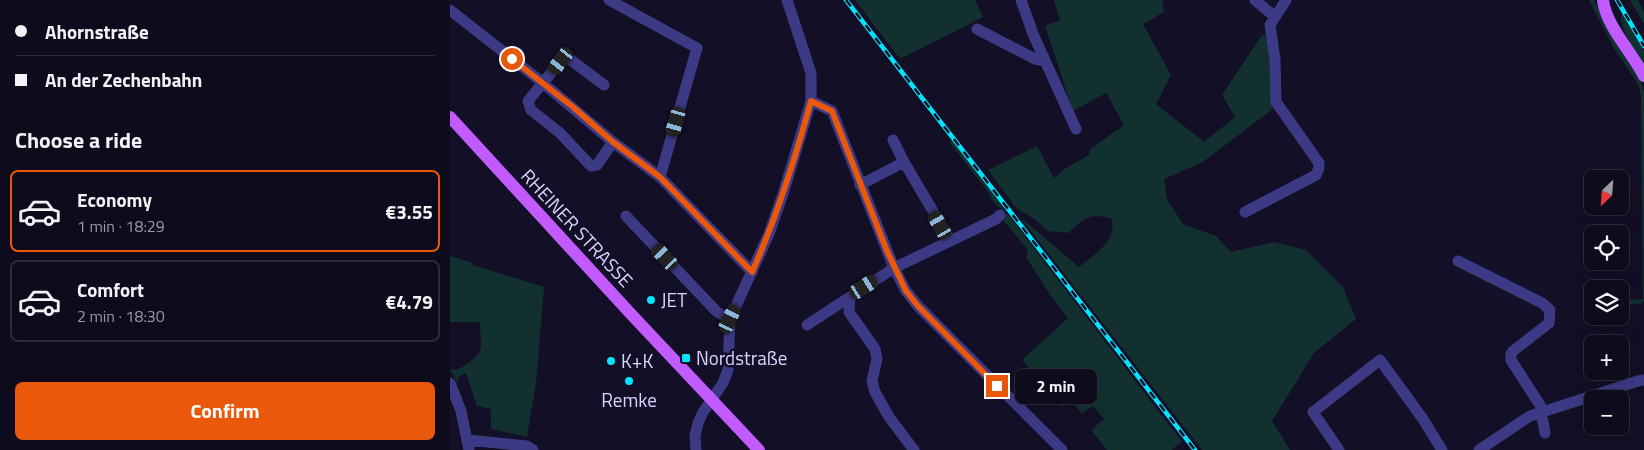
<!DOCTYPE html>
<html lang="en">
<head>
<meta charset="utf-8">
<style>
  :root { --surface:#0e0b1c; --page:#171425; --text:#f1f3f6; --muted:#9b9ba3; --line:#2e2b3b; --accent:#ea580c }
  body { margin:0; font-family:"Titillium Web",sans-serif; background:var(--page); color:var(--text); height:100vh; display:flex; flex-direction:column; font-size:19px; white-space:nowrap }
  * { box-sizing:border-box; margin:0 }
  p { font-size:16px; color:var(--muted) }
  .icon { flex:none; width:28px; height:28px; fill:none; stroke:currentColor; stroke-width:2; stroke-linecap:round; stroke-linejoin:round }
  .map { position:relative; flex:1; overflow:hidden }
  .sheet { display:flex; flex-direction:column; background:var(--surface); width:450px }
  .sheet>* { flex:none }
  .guide { display:grid; align-content:center; height:110px; padding:0 15px; background:var(--surface) }
  .needle { width:32px; rotate:205deg }
  .tools { position:absolute; left:1134px; top:170px; display:grid; gap:10px }
  .tools a { display:grid; place-items:center; width:45px; height:45px; border-radius:8px; background:var(--surface); box-shadow:0 5px 20px #0002,0 0 0 1px var(--line); font-size:25px }
  .end { position:absolute; width:22px; height:22px; margin:-11px; border:6px solid #ea580c; background:#fff; box-shadow:0 0 0 2px #fff }
  .from { border-radius:50% }
  .bubble { position:absolute; height:35px; border-radius:8px; background:var(--surface); box-shadow:0 5px 20px #0002,0 0 0 1px var(--line); font-size:16px; font-weight:700; line-height:35px; text-align:center }
  .car { position:absolute; width:15px; height:30px; margin:-15px -8px; border-radius:6px; box-shadow:0 0 4px 1px #0007; background:linear-gradient(#222 24%,#8ab4d8 0 40%,#222 0 76%,#8ab4d8 0 86%,#222 0) }
  .guide b { display:flex; align-items:center; gap:18px; height:48px; font-size:19px }
  .guide b+b { border-top:1px solid var(--line) }
  .guide i { width:12px; height:12px; background:var(--text) }
  ul { padding:0; list-style:none }
  li { display:flex; align-items:center; gap:15px; height:82px; margin:0 10px 8px; padding:0 5px; border:2px solid var(--line); border-radius:8px }
  li div { flex:1 }
  li b { display:block; font-size:19px }
  li em { font-style:normal; font-weight:700 }
  li.selected { border-color:var(--accent) }
  li>.icon { width:45px; height:45px; stroke-width:1.5 }
  h2 { padding:0 15px; font-size:22px; line-height:60px }
  .cta { display:flex; gap:10px; margin-top:auto; padding:10px 15px }
  .cta a { flex:1; height:58px; border-radius:8px; background:var(--accent); color:#fff; font-size:20px; font-weight:700; line-height:58px; text-align:center }
  main { display:flex; flex:1; min-height:0 }
  .map>svg:first-child { display:block }
  .green { fill:#12302f }
  .lines { fill:none; stroke-linecap:round; stroke-linejoin:round }
  .minor { stroke:#3d3a85; stroke-width:11 }
  .major { stroke:#c25bff; stroke-width:12 }
  .rail-casing { stroke:#00e5ff; stroke-width:4.5 }
  .rail { stroke:#130f26; stroke-width:2.5; stroke-dasharray:8; stroke-linecap:butt }
  .route { stroke:#ea580c; stroke-width:6 }
  .poi-dot { fill:#00e5ff; stroke:#130f26; stroke-width:2 }
  .labels { text-anchor:middle; stroke-width:5; stroke-linejoin:round; paint-order:stroke }
  .street-label { font-size:19px; fill:#d9d4ff; stroke:#130f26 }
  .poi-label { font-size:19px; fill:#d9d4ff; stroke:#130f26; text-anchor:start }
</style>
</head>
<body>
<main>
<section class="sheet">
<div class="guide">
<b><i class="from"></i>Ahornstraße</b>
<b><i></i>An der Zechenbahn</b>
</div>
<h2>Choose a ride</h2>
<ul>
<li class="selected"><svg class="icon" aria-label="car" viewBox="0 0 24 24"><path d="M5 17H2v-5l4-1 3-4h7l3 4 3 1v5h-3M9 17h6M6 11h13"/><circle cx="7" cy="17" r="2"/><circle cx="17" cy="17" r="2"/></svg><div><b>Economy</b><p>1 min · 18:29</p></div><em>€3.55</em></li>
<li><svg class="icon" aria-label="car" viewBox="0 0 24 24"><path d="M5 17H2v-5l4-1 3-4h7l3 4 3 1v5h-3M9 17h6M6 11h13"/><circle cx="7" cy="17" r="2"/><circle cx="17" cy="17" r="2"/></svg><div><b>Comfort</b><p>2 min · 18:30</p></div><em>€4.79</em></li>
</ul>
<div class="cta"><a>Confirm</a></div>
</section>
<div class="map">
<svg width="1194" height="450" viewBox="0 0 1194 450">
  <rect width="100%" height="100%" fill="#130f26"/>
  <path class="green" d="M405 0H525L533 17 450 59Z
    M604 0H712L714 12 693 24 721 75 706 104 754 142 785 117 772 95 812 35 820 34 824 108 753 162 714 179 717 199 733 224 766 236 781 252 824 242 856 250 893 287 906 319 864 353 822 421 840 450H752L569 216 629 267C643 255 669 240 661 218 637 213 635 218 618 233L598 231 583 218 566 208 538 170 587 146 604 178 616 168 639 155 640 149 674 125 656 93 623 111 595 26 610 20Z
    M1139 0H1144L1191 81 1194 92V301L1190 304 1170 305V300L1193 299 1191 95 1188 84 1165 50Z
    M1180 0H1188L1194 12V24Z
    M1171 14H1173L1194 51V67C1187 54 1169 28 1171 14Z
    M502 140 553 205V209C547 207 540 200 539 193L501 144 500 141Z
    M557 213 732 442 721 450H657L641 430 654 419 643 406 632 414 620 399 612 407 572 360 618 318 600 295 576 257 578 250 552 219Z
    M0 256 23 263V265L94 287 86 384 77 437 41 429V409L27 406 16 373 9 377 8 384 0 369 5 370 9 369C36 351 31 354 30 322H0Z"/>
  <g class="lines">
    <path class="minor" d="M159 0 247 48 210 177 302 272
      M571 0 583 34 626 129
      M805 0 824 16
      M0 10 93 83 163 142 210 177
      M527 29 585 59 595 61
      M154 85 117 57 111 61 78 101 81 110 110 133 141 166 147 165 163 142
      M361 101 382 111 444 268 456 291 468 306 612 450
      M454 162 500 240
      M410 185 454 162 443 140
      M795 212 866 175 869 168V163L826 102 825 59 820 25 836 0
      M176 216 267 312 280 319
      M1008 261 1092 303 1100 310 1099 323 1063 351 1061 354V360L1090 405 1095 433
      M400 297 399 312 425 349 427 359 422 381 425 392 439 417 464 450
      M357 325 444 268 546 219 550 215
      M0 383 11 411 19 450
      M17 440 77 446 83 450
      M246 450 245 436 248 423 253 412 273 383 278 370 280 319 319 234 333 194 361 101V73L337 0
      M889 450 863 412 930 360 973 419 992 450
      M1029 450 1080 416 1188 381 1194 380"/>
    <path class="major" d="M1153 0C1156 26 1182 52 1194 76
      M0 117 180 313 309 450"/>
    <defs>
      <path id="rail" d="M396 0 745 450
        M1167 0 1194 46"/>
    </defs>
    <use href="#rail" class="rail-casing"/>
    <use href="#rail" class="rail"/>
  </g>
  <g class="lines">
    <path class="route" d="M62 59 123 107 163 142 210 177 302 272C327 217 345 159 361 101L382 111 437 251 456 291 468 306 547 386"/>
  </g>
  <g class="poi-dot">
    <circle cx="201" cy="300" r="5"/>
    <rect x="231" y="353" width="10" height="10" rx="2.5"/>
    <circle cx="161" cy="361" r="5"/>
    <circle cx="179" cy="381" r="5"/>
  </g>
  <g class="labels">
    <g class="street-label">
      <text transform="translate(127 228) rotate(47)" y="7">RHEINER STRASSE</text>
    </g>
    <g class="poi-label">
      <text x="211" y="307">JET</text>
      <text x="246" y="365">Nordstraße</text>
      <text x="171" y="368">K+K</text>
      <text x="179" y="407" text-anchor="middle">Remke</text>
    </g>
  </g>
</svg>
<div class="tools">
<a><svg class="needle" viewBox="-14 -14 28 28"><path d="M0-13l5 13h-10z" fill="#e53935"/><path d="M0 13l5-13h-10z" fill="#9b9ba3"/></svg></a>
<a><svg class="icon" aria-label="locate" viewBox="0 0 24 24"><circle cx="12" cy="12" r="6"/><path d="M12 2v4M12 18v4M2 12h4M18 12h4"/></svg></a>
<a><svg class="icon" aria-label="layers" viewBox="0 0 24 24"><path d="M12 4l9 5-9 5-9-5zM3 14l9 5 9-5"/></svg></a>
<a>+</a>
<a>−</a>
</div>
<i class="end from" style="left:62px;top:59px"></i>
<i class="end" style="left:547px;top:386px"></i>
<div class="bubble" style="left:565px;top:369px;width:82px">2 min</div>
<i class="car" style="left:111px;top:61px;rotate:218deg"></i>
<i class="car" style="left:226px;top:122px;rotate:196deg"></i>
<i class="car" style="left:490px;top:225px;rotate:330deg"></i>
<i class="car" style="left:215px;top:257px;rotate:317deg"></i>
<i class="car" style="left:414px;top:287px;rotate:57deg"></i>
<i class="car" style="left:280px;top:319px;rotate:25deg"></i>
</div>
</main>
</body>
</html>
